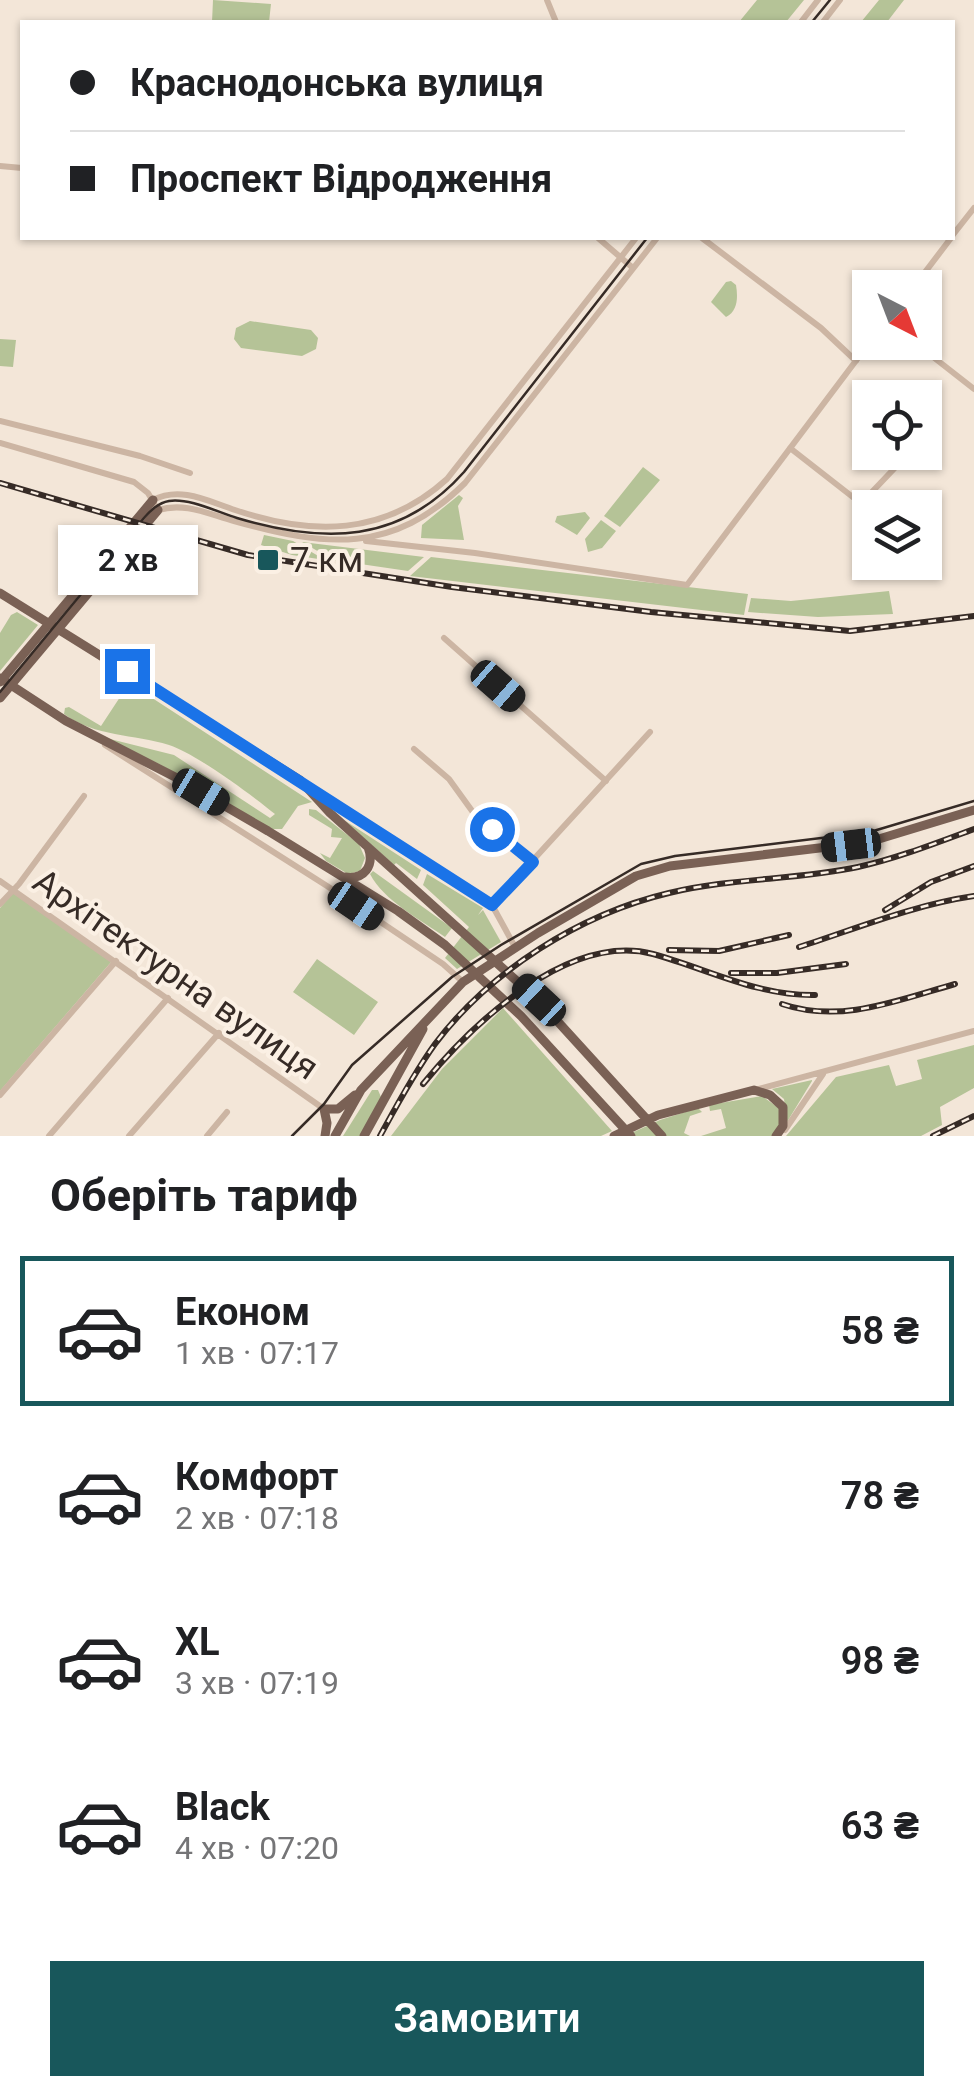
<!DOCTYPE html>
<html lang="uk">
<head>
<meta charset="utf-8">
<style>
  :root { --surface:#fff; --page:#f6f6f6; --text:#202124; --muted:#757577; --line:#e0e0e0; --accent:#18575b }
  body { margin:0; font-family:Roboto,sans-serif; background:var(--page); color:var(--text); height:100vh; display:flex; flex-direction:column; font-size:38px; white-space:nowrap }
  * { box-sizing:border-box; margin:0 }
  p { font-size:32px; color:var(--muted) }
  .icon { flex:none; width:55px; height:55px; fill:none; stroke:currentColor; stroke-width:2; stroke-linecap:round; stroke-linejoin:round }
  .map { position:relative; height:1136px; overflow:hidden }
  .details { display:flex; flex-direction:column; background:var(--surface); flex:1 }
  .details>* { flex:none }
  .hud { position:absolute; left:20px; top:20px; width:935px; height:220px; border-radius:0px; box-shadow:0 2px 8px #0004; display:grid; align-content:center; height:220px; padding:0 50px; background:var(--surface) }
  .needle { width:65px; rotate:138deg }
  .tools { position:absolute; left:852px; top:270px; display:grid; gap:20px }
  .tools a { display:grid; place-items:center; width:90px; height:90px; border-radius:0px; background:var(--surface); box-shadow:0 2px 8px #0004; font-size:50px }
  .end { position:absolute; width:45px; height:45px; margin:-22px; border:12px solid #1a73e8; background:#fff; box-shadow:0 0 0 5px #fff }
  .from { border-radius:50% }
  .bubble { position:absolute; height:70px; border-radius:0px; background:var(--surface); box-shadow:0 2px 8px #0004; font-size:32px; font-weight:600; line-height:70px; text-align:center }
  .car { position:absolute; width:30px; height:60px; margin:-30px -15px; border-radius:12px; box-shadow:0 0 8px 2px #0007; background:linear-gradient(#222 24%,#8ab4d8 0 40%,#222 0 76%,#8ab4d8 0 86%,#222 0) }
  .hud b { display:flex; align-items:center; gap:35px; height:95px; font-size:38px }
  .hud b+b { border-top:2px solid var(--line) }
  .hud i { width:25px; height:25px; background:var(--text) }
  ul { padding:0; list-style:none }
  li { display:flex; align-items:center; gap:30px; height:150px; margin:0 20px 15px; padding:0 30px; border:5px solid transparent; border-radius:0px }
  li div { flex:1 }
  li b { display:block; font-size:38px }
  li em { font-style:normal; font-weight:600 }
  li.selected { border-color:var(--accent) }
  li>.icon { width:90px; height:90px; stroke-width:1.5 }
  h2 { padding:0 50px; font-size:45px; line-height:120px }
  .primary-button { display:flex; gap:20px; margin-top:auto; padding:20px 50px }
  .primary-button a { flex:1; height:115px; border-radius:0px; background:var(--accent); color:#fff; font-size:40px; font-weight:600; line-height:115px; text-align:center }
  .map>svg:first-child { display:block }
  .green { fill:#b5c397 }
  .lines { fill:none; stroke-linecap:round; stroke-linejoin:round }
  .minor { stroke:#ccb5a3; stroke-width:6 }
  .major { stroke:#7a6155; stroke-width:9 }
  .tram { stroke:#362b26; stroke-width:2.5 }
  .rail-casing { stroke:#362b26; stroke-width:6 }
  .rail { stroke:#fbf0e4; stroke-width:2.5; stroke-dasharray:8; stroke-linecap:butt }
  .route { stroke:#1a73e8; stroke-width:12 }
  .poi-dot { fill:#18575b; stroke:#fbf0e4; stroke-width:4 }
  .labels { text-anchor:middle; stroke-width:8; stroke-linejoin:round; paint-order:stroke }
  .poi-label { font-size:35px; fill:#362b26; stroke:#fbf0e4; text-anchor:start }
  .street-label { font-size:35px; fill:#362b26; stroke:#fbf0e4 }
</style>
</head>
<body>
<div class="map">
<svg width="974" height="1136" viewBox="0 0 974 1136">
  <rect width="100%" height="100%" fill="#f3e6d8"/>
  <path class="green" d="M213 0 271 4 269 22H212Z
    M757 0H804L786 22H739Z
    M879 0H904L887 22H861Z
    M731 281 736 285C738 297 738 311 726 317L711 302 726 282Z
    M250 321 311 330 318 338 316 349 302 356 241 348 234 339 236 328Z
    M0 339 16 340 13 367 0 366Z
    M643 467 660 480 620 527 604 516Z
    M459 495 463 498 458 506 464 540 421 538 422 525Z
    M585 512 590 518 577 535 555 522 557 516Z
    M601 520 616 531 602 548 588 552 585 539Z
    M264 535 293 541 325 560 292 555 261 545Z
    M302 542 424 557 408 571 333 560Z
    M431 557 748 594 744 615 410 576Z
    M889 591 893 614 818 617 748 612 751 598 791 601Z
    M17 612 38 625 0 671V633L11 615Z
    M105 672 121 681 123 679 312 802 298 806 282 829H272L161 765 102 737 174 755 270 818 275 814C253 796 195 753 169 745 134 734 95 737 64 714L65 708 69 707 101 726 124 691 102 677Z
    M309 809 316 810 359 844 365 858 360 871 348 874 326 861 320 853 330 858 342 838 331 837 332 829 309 815Z
    M344 820 421 870 417 879 396 863 394 865Z
    M373 871 452 928 445 937C421 920 384 901 370 874Z
    M427 874 483 908 478 915 483 910 501 942 457 969 445 958 469 927 423 885Z
    M13 893 112 961 0 1091V908Z
    M317 959 378 1002 354 1035 293 992Z
    M503 1008 612 1131 601 1136H391L442 1069Z
    M974 1045V1088L940 1107 942 1125 921 1136H786L836 1077 889 1065 896 1086 922 1079 917 1060Z
    M812 1080V1081L787 1122 784 1099 772 1089Z
    M372 1090H378L381 1097 360 1136H343Z
    M762 1096 780 1109V1126L772 1136H701L726 1128 721 1109 710 1111 709 1105Z
    M698 1108 702 1112 690 1116 684 1133 690 1136H625L660 1120Z"/>
  <g class="lines">
    <path class="minor" d="M547 0 556 22
      M801 22 818 0
      M823 22 840 0
      M0 166 22 168
      M952 236 974 208
      M598 238 633 268
      M702 238 821 328 856 361
      M913 288 951 238
      M914 342 974 389
      M0 421 140 456 190 473
      M925 434 930 428
      M0 443 134 482 148 493 158 510C185 502 208 514 234 521 326 547 392 555 465 483L657 238
      M790 448 854 498 870 494 910 452
      M153 500C180 486 208 501 235 510 312 536 384 536 447 479L636 238
      M366 541 475 553 687 585 870 342
      M444 638 606 781
      M105 745 327 886 443 964 463 982
      M414 749 449 779 475 815 533 862
      M311 787 492 905 515 947
      M0 881 324 1109
      M0 904 19 884 84 796
      M492 905 650 732
      M755 1090 974 1031
      M0 1095 116 961
      M785 1130 823 1074
      M49 1136 168 998
      M129 1136 219 1033
      M207 1136 227 1112"/>
    <path class="major" d="M0 593 300 780 330 813 539 1001 662 1136
      M0 678 66 721 175 777 268 831 398 911 445 945 521 1016 631 1136
      M0 682 153 500
      M0 698 158 510
      M345 877C364 880 375 866 368 847
      M325 1136 327 1123 324 1109H338L355 1095
      M335 1136 361 1090 463 982 538 933 636 876 670 866 869 842 974 810
      M364 1136 423 1029
      M614 1136 658 1115 754 1090 770 1095 783 1107V1126L776 1136"/>
    <path class="tram" d="M812 22 830 0
      M0 692 144 518C151 510 158 503 169 501 190 498 217 512 237 518 324 544 400 544 464 472L647 238
      M292 1136 324 1104 352 1065 452 977 501 945 641 864 675 856 870 832 974 801"/>
    <defs>
      <path id="rail" d="M0 483 248 555 452 587 651 612 850 631 974 616
        M885 910 931 882 974 866
        M799 947C858 928 913 905 974 896
        M669 950 719 951 789 935
        M731 973H777L846 964
        M782 1004C841 1024 898 1000 955 984
        M423 1084C472 1024 568 932 653 954 708 969 757 996 815 995
        M380 1136C397 1105 414 1073 435 1044 490 971 580 914 669 893 730 878 796 880 858 867 898 858 936 843 974 829
        M933 1136 974 1116"/>
    </defs>
    <use href="#rail" class="rail-casing"/>
    <use href="#rail" class="rail"/>
  </g>
  <g class="lines">
    <path class="route" d="M127 671 492 905 533 862 492 829"/>
  </g>
  <rect class="poi-dot" x="256" y="548" width="24" height="24" rx="5"/>
  <g class="labels">
    <g class="poi-label">
      <text x="290" y="572">7 км</text>
    </g>
    <g class="street-label">
      <text transform="translate(176 974) rotate(35)" y="12">Архітектурна вулиця</text>
    </g>
  </g>
</svg>
<div class="tools">
<a><svg class="needle" viewBox="-14 -14 28 28"><path d="M0-13l5 13h-10z" fill="#e53935"/><path d="M0 13l5-13h-10z" fill="#757577"/></svg></a>
<a><svg class="icon" aria-label="locate" viewBox="0 0 24 24"><circle cx="12" cy="12" r="6"/><path d="M12 2v4M12 18v4M2 12h4M18 12h4"/></svg></a>
<a><svg class="icon" aria-label="layers" viewBox="0 0 24 24"><path d="M12 4l9 5-9 5-9-5zM3 14l9 5 9-5"/></svg></a>
</div>
<i class="end from" style="left:492px;top:829px"></i>
<i class="end" style="left:127px;top:671px"></i>
<div class="bubble" style="left:58px;top:525px;width:140px">2 хв</div>
<i class="car" style="left:498px;top:686px;rotate:131deg"></i>
<i class="car" style="left:201px;top:792px;rotate:121deg"></i>
<i class="car" style="left:851px;top:845px;rotate:263deg"></i>
<i class="car" style="left:356px;top:906px;rotate:124deg"></i>
<i class="car" style="left:539px;top:1000px;rotate:313deg"></i>
<div class="hud">
<b><i class="from"></i>Краснодонська вулиця</b>
<b><i></i>Проспект Відродження</b>
</div>
</div>
<section class="details">
<h2>Оберіть тариф</h2>
<ul>
<li class="selected"><svg class="icon" aria-label="car" viewBox="0 0 24 24"><path d="M5 17H2v-5l4-1 3-4h7l3 4 3 1v5h-3M9 17h6M6 11h13"/><circle cx="7" cy="17" r="2"/><circle cx="17" cy="17" r="2"/></svg><div><b>Економ</b><p>1 хв · 07:17</p></div><em>58 ₴</em></li>
<li><svg class="icon" aria-label="car" viewBox="0 0 24 24"><path d="M5 17H2v-5l4-1 3-4h7l3 4 3 1v5h-3M9 17h6M6 11h13"/><circle cx="7" cy="17" r="2"/><circle cx="17" cy="17" r="2"/></svg><div><b>Комфорт</b><p>2 хв · 07:18</p></div><em>78 ₴</em></li>
<li><svg class="icon" aria-label="car" viewBox="0 0 24 24"><path d="M5 17H2v-5l4-1 3-4h7l3 4 3 1v5h-3M9 17h6M6 11h13"/><circle cx="7" cy="17" r="2"/><circle cx="17" cy="17" r="2"/></svg><div><b>XL</b><p>3 хв · 07:19</p></div><em>98 ₴</em></li>
<li><svg class="icon" aria-label="car" viewBox="0 0 24 24"><path d="M5 17H2v-5l4-1 3-4h7l3 4 3 1v5h-3M9 17h6M6 11h13"/><circle cx="7" cy="17" r="2"/><circle cx="17" cy="17" r="2"/></svg><div><b>Black</b><p>4 хв · 07:20</p></div><em>63 ₴</em></li>
</ul>
<div class="primary-button"><a>Замовити</a></div>
</section>
</body>
</html>
